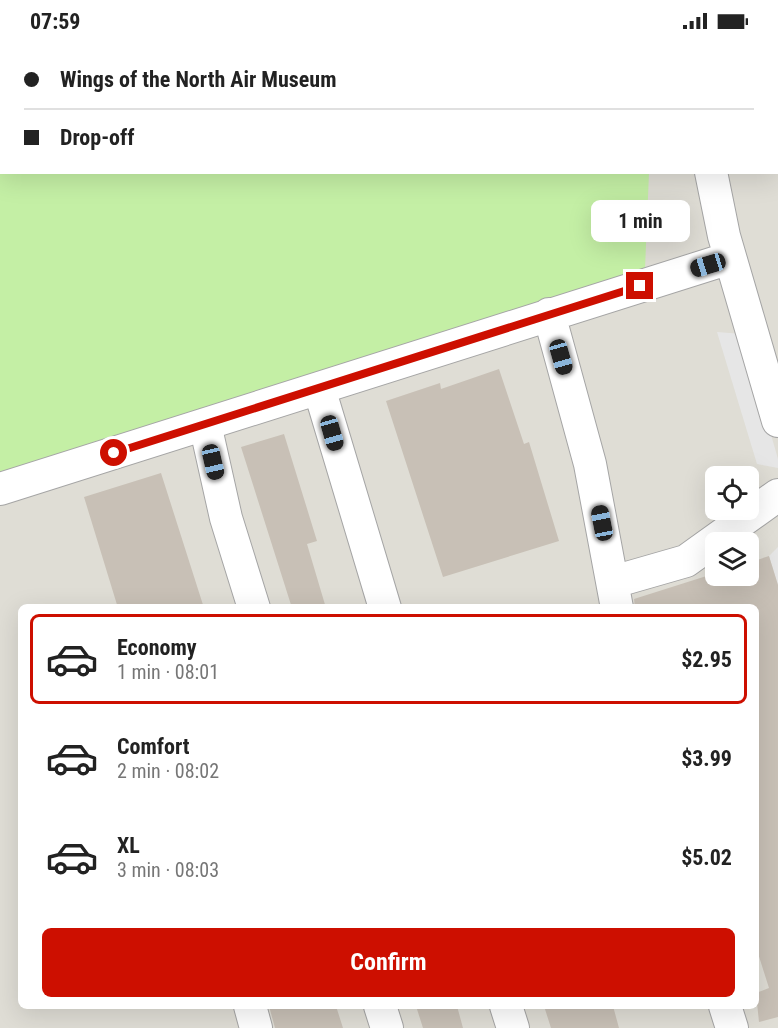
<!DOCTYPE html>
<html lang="en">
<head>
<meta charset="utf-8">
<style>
  :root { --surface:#fff; --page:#f6f6f6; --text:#222; --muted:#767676; --line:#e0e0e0; --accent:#cd0f00 }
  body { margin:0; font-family:"Roboto Condensed",sans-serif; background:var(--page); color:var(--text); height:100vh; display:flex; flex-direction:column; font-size:22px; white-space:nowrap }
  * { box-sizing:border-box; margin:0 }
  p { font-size:20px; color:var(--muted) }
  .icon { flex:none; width:33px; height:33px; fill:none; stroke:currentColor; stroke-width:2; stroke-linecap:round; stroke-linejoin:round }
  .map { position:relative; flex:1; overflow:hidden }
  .details { position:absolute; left:18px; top:562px; width:741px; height:405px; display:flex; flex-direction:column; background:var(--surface); border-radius:9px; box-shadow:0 6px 24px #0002 }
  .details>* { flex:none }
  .hud { position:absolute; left:0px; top:0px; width:778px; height:132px; box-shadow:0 6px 24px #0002; display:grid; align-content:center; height:132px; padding:0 24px; background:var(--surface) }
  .controls { position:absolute; left:705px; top:424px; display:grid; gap:12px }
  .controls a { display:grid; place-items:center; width:54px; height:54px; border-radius:9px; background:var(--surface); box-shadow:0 6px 24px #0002; font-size:30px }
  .end { position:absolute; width:27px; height:27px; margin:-14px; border:8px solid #cd0f00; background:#fff; box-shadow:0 0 0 3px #fff }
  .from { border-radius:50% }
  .bubble { position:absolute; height:42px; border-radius:9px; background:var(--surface); box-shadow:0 6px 24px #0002; font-size:20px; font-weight:700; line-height:42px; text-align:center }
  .car { position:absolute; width:18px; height:36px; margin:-18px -9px; border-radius:8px; box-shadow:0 0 4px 2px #0007; background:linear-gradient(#222 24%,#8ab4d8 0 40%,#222 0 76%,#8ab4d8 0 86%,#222 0) }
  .hud b { display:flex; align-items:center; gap:21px; height:57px; font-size:22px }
  .hud b+b { border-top:2px solid var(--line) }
  .hud i { width:15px; height:15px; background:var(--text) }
  ul { padding:10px 0 0; list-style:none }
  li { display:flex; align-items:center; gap:18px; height:90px; margin:0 12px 9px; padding:0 12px; border:3px solid transparent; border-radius:9px }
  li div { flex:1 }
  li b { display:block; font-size:22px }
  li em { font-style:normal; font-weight:700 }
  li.current { border-color:var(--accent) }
  li>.icon { width:54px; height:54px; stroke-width:1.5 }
  .primary-button { display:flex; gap:12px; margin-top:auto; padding:12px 24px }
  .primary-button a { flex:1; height:69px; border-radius:9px; background:var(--accent); color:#fff; font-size:24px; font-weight:700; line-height:69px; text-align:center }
  .status { display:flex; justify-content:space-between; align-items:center; height:42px; padding:0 30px; background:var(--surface); direction:ltr }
  .status svg { height:16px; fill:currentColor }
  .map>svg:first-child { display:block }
  .airport { fill:#dfddd5; fill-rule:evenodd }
  .grass { fill:#c4efa5 }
  .parking { fill:#e6e6e6 }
  .building { fill:#c8c0b6 }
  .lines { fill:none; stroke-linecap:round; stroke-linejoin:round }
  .minor-casing { stroke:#a5a5a5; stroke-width:34 }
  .major-casing { stroke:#997200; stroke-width:36 }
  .path { stroke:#ff8166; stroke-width:4; stroke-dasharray:3 3; stroke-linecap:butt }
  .minor { stroke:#fff; stroke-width:32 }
  .major { stroke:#ffdb9a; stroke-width:33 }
  .route { stroke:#cd0f00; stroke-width:8 }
</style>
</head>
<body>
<div class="status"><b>07:59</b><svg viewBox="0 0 49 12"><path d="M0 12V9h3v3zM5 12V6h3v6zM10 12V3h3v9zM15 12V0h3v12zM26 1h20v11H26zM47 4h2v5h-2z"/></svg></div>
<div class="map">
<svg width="778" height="986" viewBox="0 0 778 986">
  <rect width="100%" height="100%" fill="#f0ede4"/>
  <path class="airport" d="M778 37V986H0V62L2 130H777ZM716 435H748V468H716ZM716 501H748V534H716ZM21 566H756V964H21Z"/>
  <path class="grass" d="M0 89 2 130 649 131 645 227 0 430Z"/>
  <path class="parking" d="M717 290 742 292 778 417V426L757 422Z
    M778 505V543L769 514Z"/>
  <path class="building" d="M499 327 524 402 529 400 559 499 443 535 386 359 440 341 441 347Z
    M284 392 317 499 307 502 326 566H292L241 405Z
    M161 431 204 566H118L84 455Z
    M769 514 778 543V975L759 980 756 951 769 946 756 905V566H635L634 557 716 531V534H748V521Z
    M269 964H336L343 986H275Z
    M416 964H457L463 986H423Z
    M544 964H613L619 986H551Z"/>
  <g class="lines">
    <defs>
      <path id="minor" d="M700 0V2
        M438 2V0
        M711 130 724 194 778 379
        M549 272 590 422 617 566
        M319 346 385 566
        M205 382 226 476 254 566
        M0 447 730 216
        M613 540 686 519 778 453
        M250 964 256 986
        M380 964 387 986
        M506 964 513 986
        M725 964 732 986"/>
      <path id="major" d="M569 2 647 0
        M0 22H2"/>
    </defs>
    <use href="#minor" class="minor-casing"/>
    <use href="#major" class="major-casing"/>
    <path class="path" d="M777 26H778"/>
    <use href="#minor" class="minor"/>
    <use href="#major" class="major"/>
  </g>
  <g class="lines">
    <path class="route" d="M114 411 640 244"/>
  </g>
</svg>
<div class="controls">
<a><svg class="icon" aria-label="locate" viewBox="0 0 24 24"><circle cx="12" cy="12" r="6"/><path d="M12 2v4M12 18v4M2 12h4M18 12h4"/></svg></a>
<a><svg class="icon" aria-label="layers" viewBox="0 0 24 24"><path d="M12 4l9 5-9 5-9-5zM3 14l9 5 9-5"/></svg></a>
</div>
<i class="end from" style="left:114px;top:411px"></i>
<i class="end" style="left:640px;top:244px"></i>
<div class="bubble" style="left:591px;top:158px;width:99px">1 min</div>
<i class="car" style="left:708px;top:223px;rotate:253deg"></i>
<i class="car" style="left:561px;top:315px;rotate:164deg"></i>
<i class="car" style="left:332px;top:391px;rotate:164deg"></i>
<i class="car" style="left:213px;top:420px;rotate:167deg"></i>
<i class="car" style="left:602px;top:481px;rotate:349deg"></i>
<div class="hud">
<b><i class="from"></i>Wings of the North Air Museum</b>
<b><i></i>Drop-off</b>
</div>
<section class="details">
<ul>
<li class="current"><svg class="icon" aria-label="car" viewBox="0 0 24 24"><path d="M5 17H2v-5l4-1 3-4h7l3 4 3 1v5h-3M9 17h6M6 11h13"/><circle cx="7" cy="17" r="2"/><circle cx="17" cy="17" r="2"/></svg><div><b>Economy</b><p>1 min · 08:01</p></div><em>$2.95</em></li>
<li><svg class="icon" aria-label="car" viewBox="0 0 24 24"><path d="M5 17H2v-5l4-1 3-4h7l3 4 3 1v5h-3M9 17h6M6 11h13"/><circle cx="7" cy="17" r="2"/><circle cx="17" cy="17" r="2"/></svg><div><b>Comfort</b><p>2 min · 08:02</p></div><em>$3.99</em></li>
<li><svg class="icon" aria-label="car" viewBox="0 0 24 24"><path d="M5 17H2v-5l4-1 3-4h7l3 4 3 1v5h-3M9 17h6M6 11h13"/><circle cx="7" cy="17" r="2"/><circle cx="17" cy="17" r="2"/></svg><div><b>XL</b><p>3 min · 08:03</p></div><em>$5.02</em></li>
</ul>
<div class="primary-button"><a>Confirm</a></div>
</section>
</div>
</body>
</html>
